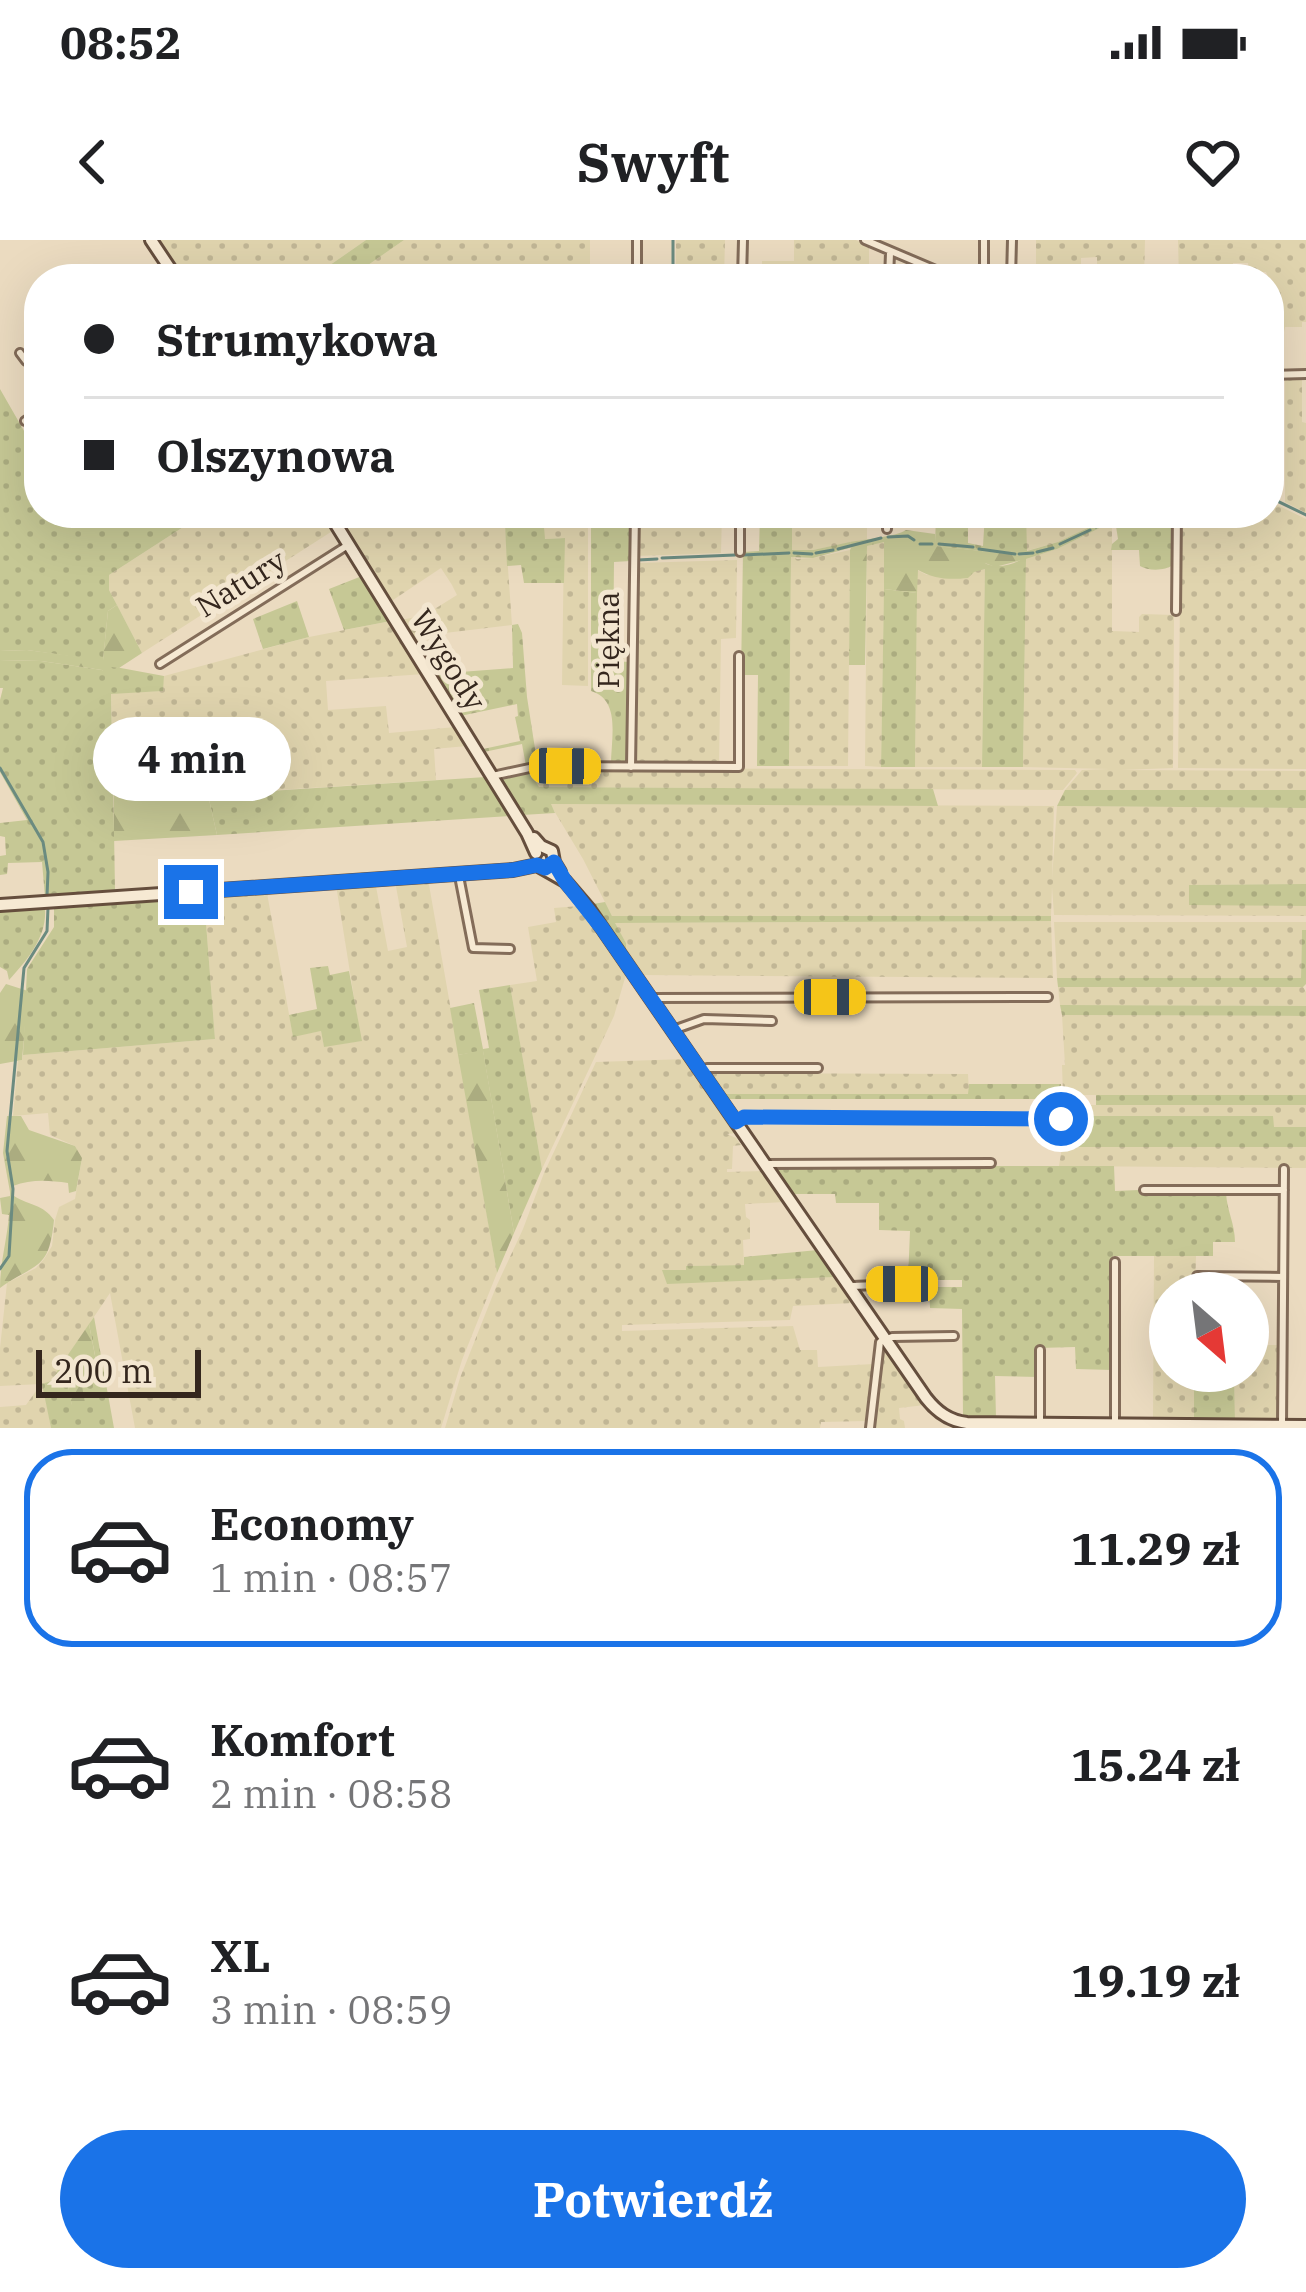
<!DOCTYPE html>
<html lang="pl">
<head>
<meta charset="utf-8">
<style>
  :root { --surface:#fff; --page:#f6f6f6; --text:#202124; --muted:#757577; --line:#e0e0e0; --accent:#1a73e8 }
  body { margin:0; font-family:"IBM Plex Serif",serif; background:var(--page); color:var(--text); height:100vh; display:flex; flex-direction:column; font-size:45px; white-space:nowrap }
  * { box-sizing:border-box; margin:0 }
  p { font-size:39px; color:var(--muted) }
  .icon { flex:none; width:66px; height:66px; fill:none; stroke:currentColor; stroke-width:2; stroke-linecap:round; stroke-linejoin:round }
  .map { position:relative; height:1188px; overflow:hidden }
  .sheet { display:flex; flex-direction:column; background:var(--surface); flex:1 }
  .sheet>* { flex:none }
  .banner { position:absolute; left:24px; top:24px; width:1260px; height:264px; border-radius:48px; box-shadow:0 12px 48px #0002; display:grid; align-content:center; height:264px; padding:0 60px; background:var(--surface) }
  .needle { width:78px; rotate:152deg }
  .buttons { position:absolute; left:1149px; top:1032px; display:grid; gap:24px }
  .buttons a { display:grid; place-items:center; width:120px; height:120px; border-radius:50%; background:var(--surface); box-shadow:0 12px 48px #0002; font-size:60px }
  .scale { position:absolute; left:36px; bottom:30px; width:165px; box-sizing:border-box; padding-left:12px; border:6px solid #34261d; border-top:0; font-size:33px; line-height:42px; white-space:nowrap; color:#34261d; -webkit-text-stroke:9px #f3e6d0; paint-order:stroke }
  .end { position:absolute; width:54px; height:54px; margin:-27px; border:15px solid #1a73e8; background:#fff; box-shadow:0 0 0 6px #fff }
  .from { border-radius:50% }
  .bubble { position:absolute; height:84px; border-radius:42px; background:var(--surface); box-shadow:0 12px 48px #0002; font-size:39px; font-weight:700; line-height:84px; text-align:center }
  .car { position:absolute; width:36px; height:72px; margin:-36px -18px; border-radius:15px; box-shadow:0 0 9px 3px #0007; background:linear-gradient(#f5c518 24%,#345 0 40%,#f5c518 0 76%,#345 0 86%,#f5c518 0) }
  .banner b { display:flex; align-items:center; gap:42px; height:114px; font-size:45px }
  .banner b+b { border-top:3px solid var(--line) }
  .banner i { width:30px; height:30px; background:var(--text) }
  ul { padding:21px 0 0; list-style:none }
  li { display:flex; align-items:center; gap:36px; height:198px; margin:0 24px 18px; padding:0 36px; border:6px solid transparent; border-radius:48px }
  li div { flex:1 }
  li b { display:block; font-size:45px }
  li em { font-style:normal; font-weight:700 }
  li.active { border-color:var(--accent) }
  li>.icon { width:108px; height:108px; stroke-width:1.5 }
  .button { display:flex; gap:24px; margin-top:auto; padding:24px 60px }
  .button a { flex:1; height:138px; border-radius:72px; background:var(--accent); color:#fff; font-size:48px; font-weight:700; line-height:138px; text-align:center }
  .status { display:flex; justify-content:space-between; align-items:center; height:84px; padding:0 60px; background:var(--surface); direction:ltr }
  .status svg { height:33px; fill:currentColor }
  header { display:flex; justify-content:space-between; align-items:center; height:156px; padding:0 60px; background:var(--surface); font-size:54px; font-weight:700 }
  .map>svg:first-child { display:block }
  .farmland { fill:url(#farmland-dots) }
  .grass { fill:url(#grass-dots) }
  .forest { fill:url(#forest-firs) }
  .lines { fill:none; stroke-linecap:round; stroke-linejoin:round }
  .stream { stroke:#6b8b80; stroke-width:3 }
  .street-casing { stroke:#836c59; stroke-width:12 }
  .secondary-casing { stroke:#654e3d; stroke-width:16 }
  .street { stroke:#f6e9d3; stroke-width:6 }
  .secondary { stroke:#f6e9d3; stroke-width:10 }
  .route { stroke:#1a73e8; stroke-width:15 }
  .labels { text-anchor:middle; stroke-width:10; stroke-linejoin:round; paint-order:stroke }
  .street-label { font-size:30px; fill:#34261d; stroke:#f3e6d0 }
</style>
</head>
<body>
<div class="status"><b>08:52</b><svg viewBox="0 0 49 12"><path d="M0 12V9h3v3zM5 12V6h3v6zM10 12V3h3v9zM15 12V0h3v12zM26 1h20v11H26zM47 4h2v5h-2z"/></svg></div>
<header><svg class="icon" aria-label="back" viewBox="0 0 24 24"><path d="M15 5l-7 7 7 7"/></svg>Swyft<svg class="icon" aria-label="heart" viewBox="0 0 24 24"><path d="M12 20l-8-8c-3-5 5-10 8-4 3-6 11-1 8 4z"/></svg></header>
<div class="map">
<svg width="1306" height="1188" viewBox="0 0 1306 1188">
  <defs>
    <pattern id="farmland-dots" width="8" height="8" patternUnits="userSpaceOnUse" patternTransform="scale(3)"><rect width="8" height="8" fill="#e0d4ae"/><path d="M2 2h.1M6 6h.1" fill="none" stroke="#c1b695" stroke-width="1.8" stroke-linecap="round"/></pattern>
    <pattern id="grass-dots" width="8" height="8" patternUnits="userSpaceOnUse" patternTransform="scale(3)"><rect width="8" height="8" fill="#c6c895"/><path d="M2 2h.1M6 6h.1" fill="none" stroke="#abac80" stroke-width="1.8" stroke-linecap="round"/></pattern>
    <pattern id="forest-firs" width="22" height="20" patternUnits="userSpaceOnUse" patternTransform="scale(3)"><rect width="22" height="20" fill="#c6c895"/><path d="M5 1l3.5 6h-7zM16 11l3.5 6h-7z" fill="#abac80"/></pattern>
  </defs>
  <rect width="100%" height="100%" fill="#ebdbc0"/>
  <path class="farmland" d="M158 0H366L310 39H184Z
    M404 0H590V39H348Z
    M676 0H725L724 39H676Z
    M794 0H856L869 6V39H762V21H794Z
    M1036 0H1145L1144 39H1097V17L1081 18V39H1036Z
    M1178 0H1306V82H1302V87H1285L1284 92H1269V39L1266 32H1249L1248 23H1233L1232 39H1179Z
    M1302 136V182L1306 183V273L1285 262V137Z
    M1269 261 1306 279V529L1178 528 1181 273H1269Z
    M205 273H323L334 290 142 413 109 350V335Z
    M334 273H588V446L562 445 564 298 544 299V288L505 286 512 385 411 397 401 380 425 375 457 355 452 345 441 328 390 362Z
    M637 273H722L721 313 636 316Z
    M792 273H867V299L813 310H791Z
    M1026 273H1112V277L1058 302 1026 311Z
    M1112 282V391L1139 392V377L1142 374 1174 375 1173 528 1121 530 1306 531V550H1065L1082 530 1109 529 1023 527 1026 319 1057 309Z
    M885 301 881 527 865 526 867 306Z
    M850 310 848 526H789L791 316 797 319 813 318Z
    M737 320 736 398 721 399 719 526 635 525 636 323Z
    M985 329 982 527H915L917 330 927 335Z
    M391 381 424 434 326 441 328 470 386 466 389 493 456 487 467 506 434 509 436 540 185 556 181 540 114 546 111 453 162 451 164 436 309 397Z
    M539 528 1075 530 1077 533 1063 550 538 547 527 529Z
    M550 564 1054 566 1052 639 1057 566 1306 568V644L1190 645 1189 664 1306 666V676L1054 675 1052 647 1051 676H612L583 619Z
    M428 639 497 1033 462 1120 441 1188H135L110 1053 51 1141 43 1144 51 1188H0V1167L26 1165 41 1144 0 1146V1108L7 1043 36 1028 44 1019 52 1006 55 980 59 967 75 959 82 918 75 906 50 895 48 873 13 876 18 821 22 820 23 815 215 799 204 657 267 653 293 796 321 791 324 806 361 801 336 645 375 641 388 711 407 707 395 641Z
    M579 666 627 731 614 776 542 929 510 745 537 741 528 687 556 682 554 668Z
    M1051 681 1053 738 642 735 626 709V703L614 683Z
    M1054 682H1306V690H1302L1301 738H1057Z
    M1058 747H1303L1306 752V766L1060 765Z
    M1062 775 1306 776V855H1063L1062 825H1065Z
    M686 819 737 893 727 894 736 898 741 905 733 906 732 929H727V932L764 931 785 962 745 964 746 977 750 980V999L743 1000 744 1025 687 1026 686 1030 667 1043 836 1037 853 1063 793 1066 790 1080 622 1085V1091L793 1086 800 1110H817L818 1127 874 1124 866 1181 821 1182 820 1188H445L460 1138 496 1047 523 989 544 933 596 822Z
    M709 833 968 834 969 854H724Z
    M1063 865H1306V887H1273L1272 876H1063Z
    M1062 907H1306V928L1059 926Z
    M1154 1016H1196L1195 1053H1170V1131H1194V1179H1153Z
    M1248 1105H1280L1279 1181H1235L1234 1131H1248Z
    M884 1106 925 1165 899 1168 900 1179 904 1181 905 1188H872L881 1107Z"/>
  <path class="grass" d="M366 0H404L348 39H310Z
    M0 149 39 217V273H205L109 335V350L117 365 108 371 103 421 27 410 0 411Z
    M591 273H630V321L614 322 613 421 629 422 626 524H611C611 498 621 460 591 451Z
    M760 273H792V310H813L850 302 853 307 813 318 791 317 789 526H757L758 435H741L743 312 759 311Z
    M936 273H968V303L983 306 985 273H1026L1027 311 1058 302 1111 277 1112 273H1123L1112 277V282L1057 309 1026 319 1023 527H982L985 323C997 330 1017 324 1026 316L935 306Z
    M1133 273H1175L1173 325C1165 331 1148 331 1140 326L1139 310H1111L1112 304 1118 299 1115 280Z
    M505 285 544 287 545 299 565 298 564 343H524L521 325 507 326Z
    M362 336 391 381 344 390 329 349Z
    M884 349 917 353 915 527H881Z
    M297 361 309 397 263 409 253 379Z
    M518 384 522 393 527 457 536 515 533 524 526 526 522 504 484 512 483 509 520 501 515 477 518 476 517 464 460 476 434 434 513 428 512 385Z
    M0 420 41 421 102 430 110 436V426L164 436 163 451 111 454 112 500 103 501V531H113L115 650 53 654 52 656 45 657 42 622 8 623 7 634 0 635V616L6 615 5 597 0 596V583L27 580 0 532V460L3 448H0Z
    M527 529 539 547 933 549 938 566 551 564 555 573 522 575 497 538Z
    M486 537 510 576 217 595 208 555Z
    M1065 550H1306V568L1057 566Z
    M1306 644V666L1189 665V645Z
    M204 657 215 799 23 815 27 729 54 687V668Z
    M605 662 612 676H1051V681L615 683 626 703V709L593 664Z
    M45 669C47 697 27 720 9 740L7 731 0 727V671Z
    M1302 690H1306V744L1303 747H1058L1057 738H1301Z
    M328 726 330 735 349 731 362 801 324 807 321 791 293 797 289 775 317 769 310 728Z
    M510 745 542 929 514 993 483 811 458 815 450 768 474 763 483 809 489 808 479 750Z
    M1060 765 1306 766V776L1062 775Z
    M969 844H1061L1060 859H727L724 854H968Z
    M1096 855H1306V865H1096Z
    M1063 876H1273L1274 887H1306V907H1062Z
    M773 926H1114L1115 951 1139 950 1140 955H1148L1149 953H1226C1227 971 1235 984 1235 1002H1213V1016H1113L1112 1130 1076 1129 1075 1107 1039 1108 1038 1137 995 1136 996 1178 963 1177 962 1069 930 1068 929 1047H962V1040H908L910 991 879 990V963H836L835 954H793Z
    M818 1010 836 1037 667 1044 662 1030H686V1026L744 1025V1017Z
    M94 1077 114 1188H51L42 1144 51 1141 63 1122 72 1165 81 1140 99 1136 89 1084Z
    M1194 1131H1234L1235 1181 1194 1179Z"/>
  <path class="forest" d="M906 290 935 294 936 306 1026 316V319L995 327 985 323V329L974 332 968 338C948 340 935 339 918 330L917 353 884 349V302L867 306 865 425H849L850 310 852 306 850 302C865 299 895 297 906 290Z
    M117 365 142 413 119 428 111 427V437L106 436 102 430 41 421 0 420V411L27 410 103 420 108 371Z
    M181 540 185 556 208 555 217 595 114 601V546Z
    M6 744 28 751 22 820 0 824V753Z
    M483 810 514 993 497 1033 458 815Z
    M7 876H21L29 890 75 906 82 918 76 951 69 953 68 943C48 940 31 939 13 946L14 956C30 966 43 964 54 980 49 1032 36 1022 0 1048 0 1023 7 1000 9 975L2 974 0 958 10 956V952L3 913Z
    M89 1084 99 1137 81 1140 85 1163 72 1166 63 1122Z"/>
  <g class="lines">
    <path class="stream" d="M673 39V0
      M1269 257 1306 275
      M1105 282 1126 273
      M1096 287 1101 284
      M888 297 908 296 914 300
      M920 304H932
      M939 304 973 307
      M1060 304 1090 290
      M838 309 881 298
      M979 309 1015 314
      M1037 312 1053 308
      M794 313 812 314
      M816 313 833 310
      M1019 314 1033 313
      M743 315 789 313
      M662 318 735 315
      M638 320 657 319
      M0 528 43 602 48 632 47 656
      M0 1029 9 1016 13 949 7 911 24 728 47 691 48 668"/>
    <defs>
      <path id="street" d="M865 0 957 39
        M637 39V0
        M742 39 743 0
        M889 39 890 13
        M984 39V0
        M1011 39 1012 0
        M20 113 26 121 39 113
        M1269 135V93
        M1269 135 1306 134
        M25 181 39 172
        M887 289V273
        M740 312V273
        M1176 371 1177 273
        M160 424 348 305
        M631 527 635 273
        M492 536 539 526 739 527V416
        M459 636 473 708 510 709
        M650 758 1048 757
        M673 790 704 779 772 781
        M701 831 707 828H818
        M736 882 744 877 1061 879
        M765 924 991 923
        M1144 950H1284
        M1197 1036 1283 1037
        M852 1046 902 1044
        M1040 1181V1110
        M1115 1185V1022
        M1282 1186 1284 929
        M870 1188 880 1102 892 1097 954 1096"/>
      <path id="secondary" d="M151 0 177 39
        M329 273 527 593 536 613
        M534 598 541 606 552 611 554 622 560 632
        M537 625 565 641 589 669 926 1158C937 1172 949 1181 967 1183L1306 1186
        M0 665 513 630 537 625"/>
    </defs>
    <use href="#street" class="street-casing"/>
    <use href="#secondary" class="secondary-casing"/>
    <use href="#street" class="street"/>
    <use href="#secondary" class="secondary"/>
  </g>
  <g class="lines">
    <path class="route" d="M191 652 513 630 537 625 545 628 554 622 565 641 602 688 736 882 744 877 1061 879"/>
  </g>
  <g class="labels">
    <g class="street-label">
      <text transform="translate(241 344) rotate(-32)" y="10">Natury</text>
      <text transform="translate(609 400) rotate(-90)" y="10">Piękna</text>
      <text transform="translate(448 420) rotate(58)" y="10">Wygody</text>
    </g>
  </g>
</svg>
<div class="buttons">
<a><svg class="needle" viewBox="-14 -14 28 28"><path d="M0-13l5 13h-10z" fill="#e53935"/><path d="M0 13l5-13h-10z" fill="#757577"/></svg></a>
</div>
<div class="scale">200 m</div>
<i class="end from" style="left:1061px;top:879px"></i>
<i class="end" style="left:191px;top:652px"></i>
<div class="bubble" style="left:93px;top:477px;width:198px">4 min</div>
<i class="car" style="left:565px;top:526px;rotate:91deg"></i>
<i class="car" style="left:830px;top:757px;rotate:90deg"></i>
<i class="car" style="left:902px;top:1044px;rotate:270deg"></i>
<div class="banner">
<b><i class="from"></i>Strumykowa</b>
<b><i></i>Olszynowa</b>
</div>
</div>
<section class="sheet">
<ul>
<li class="active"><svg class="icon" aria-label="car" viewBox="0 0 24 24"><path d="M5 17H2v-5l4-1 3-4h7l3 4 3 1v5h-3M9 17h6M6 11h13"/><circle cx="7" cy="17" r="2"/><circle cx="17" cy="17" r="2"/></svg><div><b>Economy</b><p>1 min · 08:57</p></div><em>11.29 zł</em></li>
<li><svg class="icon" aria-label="car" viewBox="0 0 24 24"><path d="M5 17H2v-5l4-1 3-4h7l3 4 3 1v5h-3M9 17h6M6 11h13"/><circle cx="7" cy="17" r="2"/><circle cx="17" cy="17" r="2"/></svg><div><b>Komfort</b><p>2 min · 08:58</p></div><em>15.24 zł</em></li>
<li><svg class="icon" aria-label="car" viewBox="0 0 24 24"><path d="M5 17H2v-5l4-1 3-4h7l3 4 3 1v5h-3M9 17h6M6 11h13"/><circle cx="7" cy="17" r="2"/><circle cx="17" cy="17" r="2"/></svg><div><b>XL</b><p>3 min · 08:59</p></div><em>19.19 zł</em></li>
</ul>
<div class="button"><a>Potwierdź</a></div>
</section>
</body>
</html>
